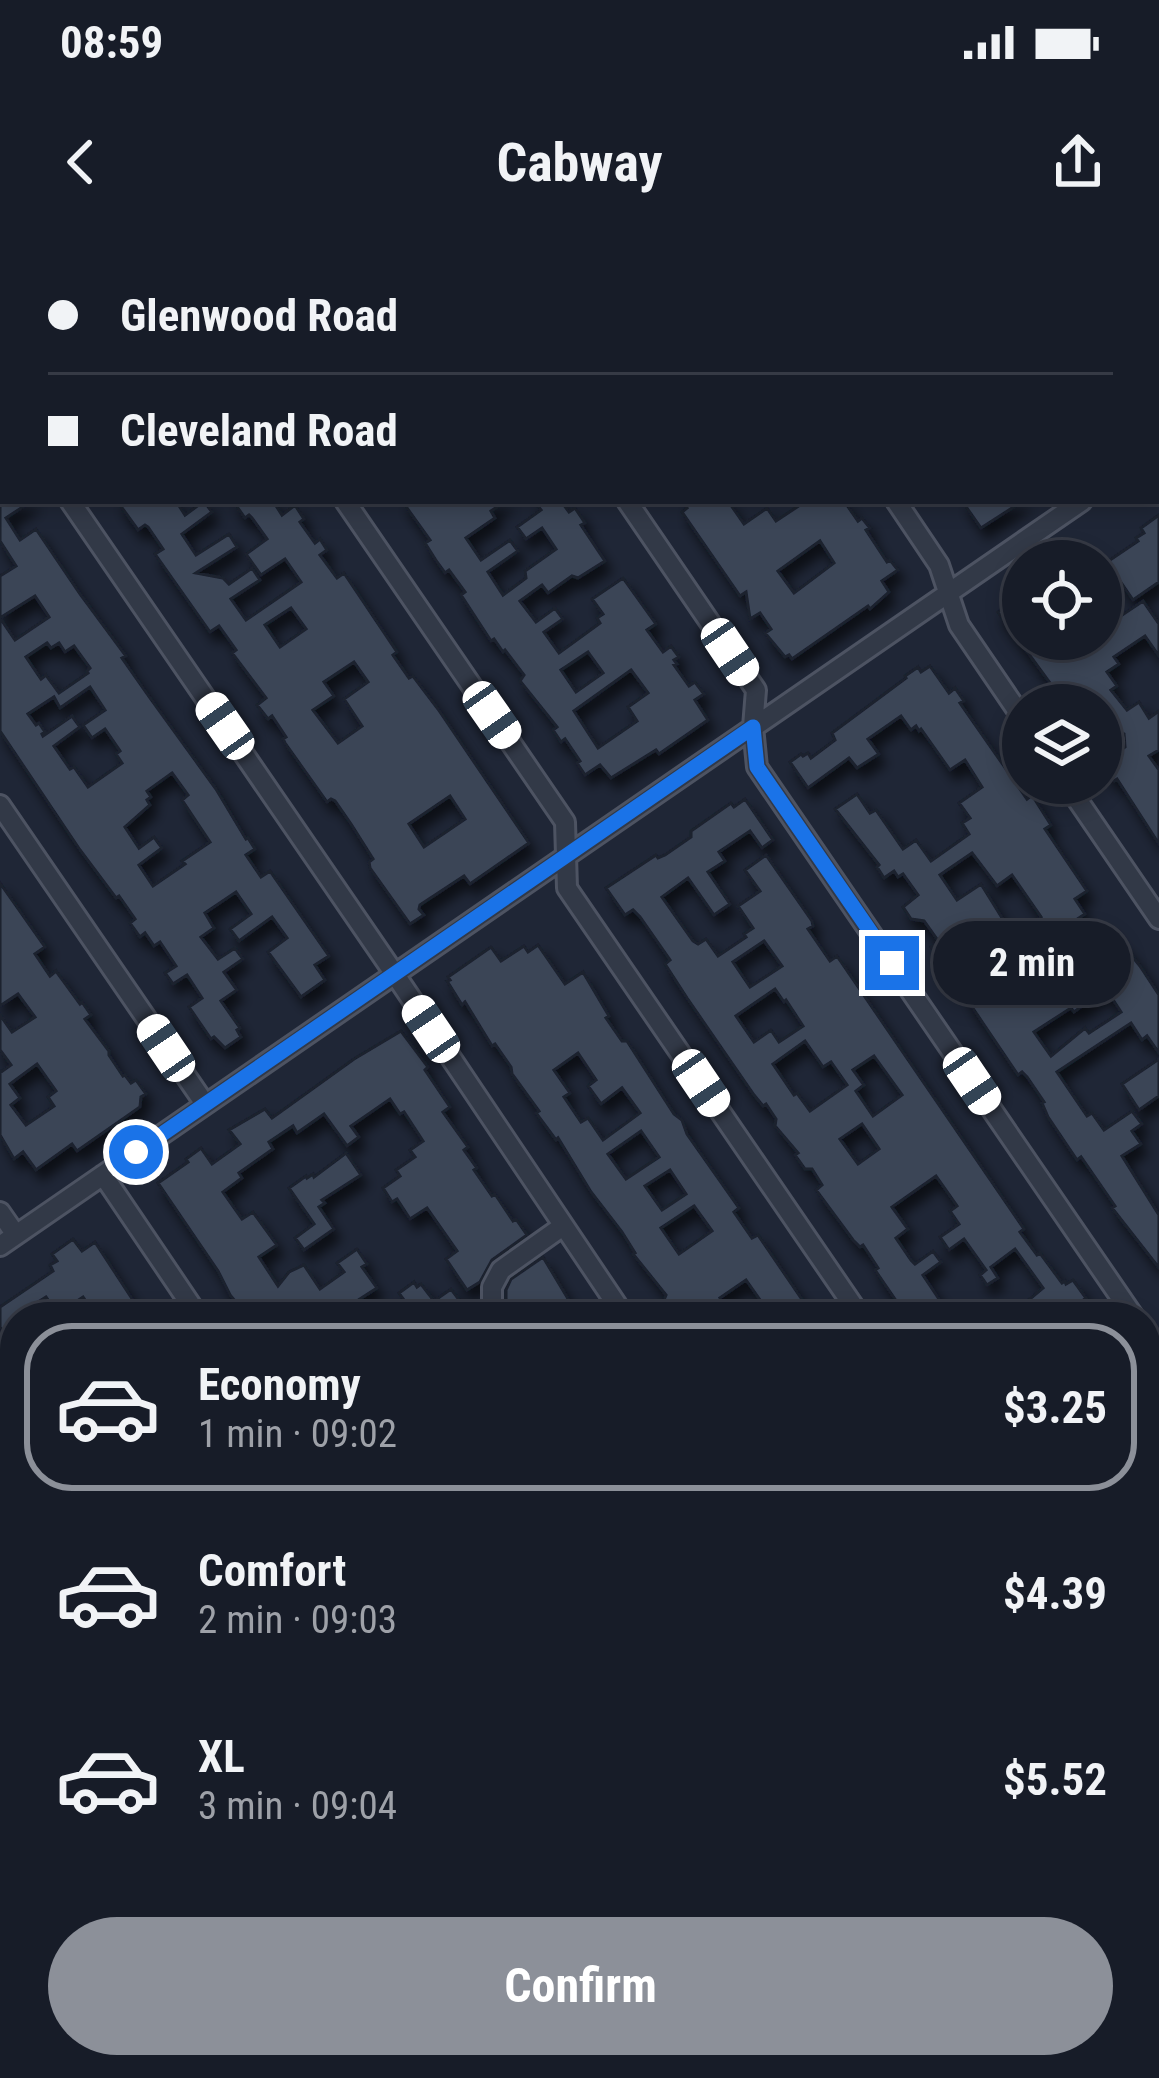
<!DOCTYPE html>
<html lang="en">
<head>
<meta charset="utf-8">
<style>
  :root { --surface:#171c28; --page:#242934; --text:#f1f3f6; --muted:#9ea1a8; --line:#363a45; --accent:#8c9099 }
  body { margin:0; font-family:"Roboto Condensed",sans-serif; background:var(--page); color:var(--text); height:100vh; display:flex; flex-direction:column; font-size:45px; white-space:nowrap }
  * { box-sizing:border-box; margin:0 }
  p { font-size:39px; color:var(--muted) }
  .icon { flex:none; width:66px; height:66px; fill:none; stroke:currentColor; stroke-width:2; stroke-linecap:round; stroke-linejoin:round }
  .map { position:relative; flex:1; overflow:hidden }
  .drawer { position:absolute; left:0px; top:1062px; width:1161px; height:777px; display:flex; flex-direction:column; background:var(--surface); border-radius:48px 48px 0 0; box-shadow:0 6px 18px #0003,0 0 0 3px var(--line) }
  .drawer>* { flex:none }
  .top-card { position:absolute; left:0px; top:0px; width:1161px; height:264px; box-shadow:0 6px 18px #0003,0 0 0 3px var(--line); display:grid; align-content:center; height:264px; padding:0 48px; background:var(--surface) }
  .tools { position:absolute; left:1002px; top:300px; display:grid; gap:24px }
  .tools a { display:grid; place-items:center; width:120px; height:120px; border-radius:50%; background:var(--surface); box-shadow:0 6px 18px #0003,0 0 0 3px var(--line); font-size:60px }
  .end { position:absolute; width:54px; height:54px; margin:-27px; border:15px solid #1a73e8; background:#fff; box-shadow:0 0 0 6px #fff }
  .from { border-radius:50% }
  .bubble { position:absolute; height:84px; border-radius:42px; background:var(--surface); box-shadow:0 6px 18px #0003,0 0 0 3px var(--line); font-size:39px; font-weight:700; line-height:84px; text-align:center }
  .car { position:absolute; width:36px; height:72px; margin:-36px -18px; border-radius:15px; box-shadow:0 0 9px 3px #0007; background:linear-gradient(#fff 24%,#345 0 40%,#fff 0 76%,#345 0 86%,#fff 0) }
  .top-card b { display:flex; align-items:center; gap:42px; height:114px; font-size:45px }
  .top-card b+b { border-top:3px solid var(--line) }
  .top-card i { width:30px; height:30px; background:var(--text) }
  ul { padding:21px 0 0; list-style:none }
  li { display:flex; align-items:center; gap:36px; height:168px; margin:0 24px 18px; padding:0 24px; border:6px solid transparent; border-radius:48px }
  li div { flex:1 }
  li b { display:block; font-size:45px }
  li em { font-style:normal; font-weight:700 }
  li.selected { border-color:var(--accent) }
  li>.icon { width:108px; height:108px; stroke-width:1.5 }
  .action { display:flex; gap:24px; margin-top:auto; padding:24px 48px }
  .action a { flex:1; height:138px; border-radius:72px; background:var(--accent); color:#fff; font-size:48px; font-weight:700; line-height:138px; text-align:center }
  .status { display:flex; justify-content:space-between; align-items:center; height:84px; padding:0 60px; background:var(--surface); direction:ltr }
  .status svg { height:33px; fill:currentColor }
  header { display:flex; justify-content:space-between; align-items:center; height:156px; padding:0 48px; background:var(--surface); font-size:54px; font-weight:700 }
  .map>svg:first-child { display:block }
  .building { fill:#3b4457; stroke:#1a202d; stroke-width:3; fill-rule:evenodd; filter:url(#shadow) }
  .lines { fill:none; stroke-linecap:round; stroke-linejoin:round }
  .minor-casing { stroke:#4d5362; stroke-width:24 }
  .minor { stroke:#323947; stroke-width:18 }
  .route { stroke:#1a73e8; stroke-width:15 }
</style>
</head>
<body>
<div class="status"><b>08:59</b><svg viewBox="0 0 49 12"><path d="M0 12V9h3v3zM5 12V6h3v6zM10 12V3h3v9zM15 12V0h3v12zM26 1h20v11H26zM47 4h2v5h-2z"/></svg></div>
<header><svg class="icon" aria-label="back" viewBox="0 0 24 24"><path d="M15 5l-7 7 7 7"/></svg>Cabway<svg class="icon" aria-label="share" viewBox="0 0 24 24"><path d="M12 15V3M7 8l5-5 5 5M5 13v7h14v-7"/></svg></header>
<div class="map">
<svg width="1159" height="1838" viewBox="0 0 1159 1838">
  <defs>
    <filter id="shadow"><feDropShadow dx="6" dy="10" stdDeviation="6" flood-color="#0009"/></filter>
  </defs>
  <rect width="100%" height="100%" fill="#1f2636"/>
  <path class="building" d="M0 261H32L6 278 20 300 36 289 80 354 126 416 122 418 150 458 216 549 246 599 248 598 255 609 246 615 261 637 270 631 329 716 315 725 325 740 301 757 268 712 287 698 272 677 239 701 230 689 251 674 236 652 205 673 214 688 201 697 218 719 235 708 243 719 224 732 237 750 221 761 240 788 237 790 241 797 225 808 214 797 211 799 189 767 202 758 187 735 173 744 165 733 176 726 160 702 154 706 145 693 140 697 130 683 135 679 119 656 116 658 80 610 0 491V336L16 326 0 301ZM35 356 49 377 15 400 0 378ZM47 403 51 408 59 403 65 412 74 406 90 428 87 431 88 433 59 453 46 435 41 439 26 417ZM90 447 105 470 83 485 92 498 105 489 120 511 116 514 122 523 88 547 74 527 70 529 54 506 80 487 72 476 43 496 42 494 45 492 39 483 36 485 28 474 54 457 60 468ZM172 533 188 555 182 560 210 602 182 621 185 624 153 646 139 625 162 608 154 597 139 608 125 587 150 565 147 560 151 557 147 551Z
    M117 261H176L185 275 204 261 212 272 182 294 196 315 229 294 237 307 196 333 223 338 229 344 252 328 260 340 231 359 246 380 301 342 285 319 261 335 246 314 267 299 252 278 249 275 245 278 233 261H273L282 275 295 265 304 279 300 282 315 303 320 299 327 310 320 315 337 338 344 333 397 412 393 415 409 438 413 436 438 469 529 603 470 644 464 636 420 665 419 669 424 675 410 684 370 628 369 622 373 619 351 584 335 561 331 559 327 562 285 503 283 499 286 497 272 476 268 479 257 465 266 458 232 413 236 410 219 386 210 392 155 314 163 309 148 287 145 285 138 290ZM291 368 306 389 280 407 265 385ZM354 422 368 442 344 459 362 486 338 503 313 470 334 456 324 442ZM450 556 465 579 424 607 409 584Z
    M402 261H446L448 265 455 261H506L491 271 495 278 466 298 481 320 510 300 518 311 488 332 503 355 526 338 525 331 556 309 542 288 526 299 517 287 541 270 534 261H561L569 272 575 268 585 283 581 285 605 321 578 338 572 336 548 353 542 345 520 361 536 382 555 368 563 379 544 392 559 413 600 383 597 378 603 374 592 359 623 338 656 384 647 390 663 412 671 406 679 417 674 420 677 424 674 425 689 446 695 442 704 454 695 460 708 480 659 514 656 510 611 538 600 525 585 535 577 523 580 521 565 499 561 502 553 490 557 487 520 441 524 435 505 410 503 412 494 399 491 401 461 355 465 352 449 330 445 333 437 322 425 303 430 300ZM588 412 603 433 576 452 561 430ZM631 430 648 453 628 467 637 481 598 508 574 471Z
    M682 261H728L744 284 767 268 776 281 806 261H844L858 281 862 278 870 288 866 290 887 322 890 320 898 330 882 341 889 352 870 369 868 366 792 419 789 415 785 417 765 393 771 389 760 373 750 379 746 352 740 356 682 272 687 268ZM820 301 834 323 794 353 778 331Z
    M962 261H1023L981 288Z
    M1159 275V342L1133 360 1107 322 1138 301 1136 298 1144 293 1141 288Z
    M1023 355V399H1101V389L1143 361 1159 384V416L1145 396 1114 417 1119 424 1107 432 1117 446 1111 450 1127 470 1139 462 1149 478 1159 471V510L1149 516 1159 530V604L1117 539 1114 541 1102 523 1125 507 1124 494 1113 488 1101 493V465H1066L998 372Z
    M930 426 949 453 955 448 964 461 960 463 1027 559 1032 555 1051 585 1045 589 1087 651 1075 659 1085 674 1037 706 1034 702 998 726 1020 755 1046 737 1043 732 1106 687 1120 707 1123 705 1140 726 1159 755V813L1147 796 1142 800 1131 783 1057 832 1087 876 1092 873 1104 890 1132 871 1142 884 1132 891 1141 904 1122 916 1159 975V1028L1112 968 1115 966 1081 917 1077 920 1048 877 1042 863 1044 862 1027 837 1022 832 1018 835 968 761 971 759 931 707 939 702 924 681 911 679 903 667 918 655 903 634 898 637 894 631 884 638 877 627 879 625 835 569 857 554 870 573 876 570 903 609 916 600 931 621 969 594 962 583 970 578 959 563 982 547 965 520 950 530 921 489 919 491 916 486 911 490 901 476 868 499 879 514 857 528 849 518 808 548 790 522 801 514 803 516 808 513 811 518 835 500 832 493 906 438 905 436 918 427 921 432ZM972 613 997 646 1012 635 1041 677 1014 697 981 644 957 660 940 635ZM1106 749 1121 772 1089 793 1085 788 1051 816 1034 792 1071 768 1074 772Z
    M745 559 773 600 762 608 750 591 719 612 725 621 708 632 730 664 714 675 688 638 662 657 693 701 698 704 706 699 718 716 746 697 744 694 753 688 738 666 760 651 745 630 766 615 812 681 813 686 808 689 830 721 837 716 1024 989 1020 992 1037 1015 1040 1013 1062 1043 1065 1041 1066 1044 1073 1040 1086 1058 1081 1062 1085 1073 1077 1077H1025L1019 1068 1043 1048 1015 1009 991 1027 998 1038 987 1045 980 1035 986 1030 964 999 949 1010 940 997 959 984 950 971 957 966 936 936 892 967 908 989 896 998 911 1020 915 1024 933 1011 941 1022 923 1035 941 1062 927 1071 925 1068 911 1077H900L894 1068 899 1065 875 1030 878 1028 863 1005 860 1007 853 1000 816 950 822 945 812 929H805L795 915 798 913 775 886 776 879 766 864 763 866 754 855 687 758 665 724 670 720 640 677 633 670 625 675 606 648 656 615 658 618 665 615 691 597V591L731 563 734 567ZM764 701 782 726 750 747 733 722ZM775 749 784 762 786 760 803 786 779 802 771 790 754 802 736 776ZM805 801 823 827 831 822 847 845 810 871 797 853 794 855 773 824ZM874 816 902 855 873 876 856 851 864 845 853 830ZM862 884 879 909 858 924 840 899Z
    M0 643 45 707 35 714 50 736 56 731 80 764 82 762 91 775 85 779 109 811V815L123 836 125 835 131 843 136 840 146 854 141 857 140 867 77 911 72 904 36 930 23 912 14 919 0 895V830L1 832 11 825 0 810V775L12 792 35 777 18 754 0 766ZM37 824 56 851 48 857 54 866 26 885 11 865 20 858 10 844Z
    M538 705 565 744 583 732 609 776 606 778 622 801H627L674 874 682 880 687 894 739 968 734 972 752 998 758 995 814 1077H750L765 1067 746 1040 720 1058 733 1077H677L664 1060 666 1055 633 1014 635 1013 622 992 591 952 558 898 556 900 536 873 539 871 512 834 511 827 495 804 492 806 465 762 462 765 447 741 450 740 448 737 491 707 501 721 524 706 528 712ZM578 813 596 840 588 846 601 864 622 848 640 873 603 900 588 878 581 882 564 857 570 853 554 830ZM641 891 659 917 626 939 608 914ZM670 930 686 954 662 970 645 946ZM694 966 712 991 679 1014 661 988Z
    M401 791 428 827 425 830 450 867 443 872 468 907 464 910 477 928 474 930 492 956 495 954 513 981 516 979 527 995 492 1020 480 1042 467 1050 446 1019 457 1011 427 968 410 979 397 959 392 962 383 948 400 936 396 930 415 917 410 910 423 901 404 872 400 874 390 859 351 886 359 897 347 906 324 874 297 893 293 886 269 902 273 909 239 933 242 938 223 952 242 979 253 972 277 1005 259 1017 278 1046 289 1032 304 1025 320 1049 344 1032 337 1023 357 1009 367 1024 362 1027 377 1048 332 1077H248L230 1055 218 1031 158 943 188 922 186 919 201 908 212 924 240 904 229 890 265 869 272 878 354 819Z
    M1159 819V856L1139 870 1122 844Z
    M346 913 361 935 322 960 325 963 319 967 334 989 304 1010 295 998 314 984 289 948 306 936 307 938 313 934 314 937Z
    M73 999 82 1011 95 1002 144 1077H97L83 1057 58 1074 46 1057 24 1071 28 1077H15V1108L0 1087V1067L53 1031 50 1025 57 1021 52 1014Z
    M543 1017 579 1077H506V1050L511 1039Z
    M414 1042 417 1047 421 1044 434 1061 451 1049 472 1077H416L399 1053Z
    M1146 1168 1159 1185V1254L1150 1261 1159 1273V1299L1146 1281Z
    M0 1279 15 1300V1357L6 1364 0 1356Z
    M1159 1387V1468L1146 1450V1396Z
    M0 1507 15 1528V1639L0 1617Z
    M1146 1585 1159 1604V1662L1146 1643Z
    M1159 1691V1711L1153 1715 1159 1723V1783L1146 1765V1700Z
    M0 1723 15 1743 16 1831 6 1838H0Z
    M157 1824H195L205 1838H138Z
    M329 1824H400L409 1838H338Z
    M578 1824H649L655 1832 647 1838H587Z
    M992 1824H1077L1086 1838H1001Z"/>
  <g class="lines">
    <defs>
      <path id="minor" d="M167 0 169 3
        M448 0 450 3
        M720 0 722 3
        M1002 0 1004 3
        M0 158 3 163
        M1158 210H1159
        M1158 233 1159 234
        M70 261 394 733 625 1077
        M345 261 565 582 567 648 861 1077
        M627 261 756 450 753 487 757 527 1134 1077
        M896 261 939 325 959 385 1023 479
        M1101 510 1113 501
        M1066 543 1159 679
        M0 565 205 864
        M103 935 199 1077
        M0 972 16 995
        M0 1006 1082 261
        M492 1077V1047L501 1030 563 986
        M1146 1095 1159 1114
        M0 1431 15 1453
        M1146 1502 1159 1522
        M267 1824 276 1838
        M709 1824 718 1838
        M1140 1824 1150 1838
        M81 1838 101 1824"/>
    </defs>
    <use href="#minor" class="minor-casing"/>
    <use href="#minor" class="minor"/>
  </g>
  <g class="lines">
    <path class="route" d="M136 912 753 487 757 527 892 723"/>
  </g>
</svg>
<div class="tools">
<a><svg class="icon" aria-label="locate" viewBox="0 0 24 24"><circle cx="12" cy="12" r="6"/><path d="M12 2v4M12 18v4M2 12h4M18 12h4"/></svg></a>
<a><svg class="icon" aria-label="layers" viewBox="0 0 24 24"><path d="M12 4l9 5-9 5-9-5zM3 14l9 5 9-5"/></svg></a>
</div>
<i class="end from" style="left:136px;top:912px"></i>
<i class="end" style="left:892px;top:723px"></i>
<div class="bubble" style="left:933px;top:681px;width:198px">2 min</div>
<i class="car" style="left:730px;top:412px;rotate:146deg"></i>
<i class="car" style="left:492px;top:475px;rotate:145deg"></i>
<i class="car" style="left:225px;top:486px;rotate:325deg"></i>
<i class="car" style="left:431px;top:789px;rotate:326deg"></i>
<i class="car" style="left:166px;top:808px;rotate:326deg"></i>
<i class="car" style="left:972px;top:841px;rotate:146deg"></i>
<i class="car" style="left:701px;top:843px;rotate:146deg"></i>
<div class="top-card">
<b><i class="from"></i>Glenwood Road</b>
<b><i></i>Cleveland Road</b>
</div>
<section class="drawer">
<ul>
<li class="selected"><svg class="icon" aria-label="car" viewBox="0 0 24 24"><path d="M5 17H2v-5l4-1 3-4h7l3 4 3 1v5h-3M9 17h6M6 11h13"/><circle cx="7" cy="17" r="2"/><circle cx="17" cy="17" r="2"/></svg><div><b>Economy</b><p>1 min · 09:02</p></div><em>$3.25</em></li>
<li><svg class="icon" aria-label="car" viewBox="0 0 24 24"><path d="M5 17H2v-5l4-1 3-4h7l3 4 3 1v5h-3M9 17h6M6 11h13"/><circle cx="7" cy="17" r="2"/><circle cx="17" cy="17" r="2"/></svg><div><b>Comfort</b><p>2 min · 09:03</p></div><em>$4.39</em></li>
<li><svg class="icon" aria-label="car" viewBox="0 0 24 24"><path d="M5 17H2v-5l4-1 3-4h7l3 4 3 1v5h-3M9 17h6M6 11h13"/><circle cx="7" cy="17" r="2"/><circle cx="17" cy="17" r="2"/></svg><div><b>XL</b><p>3 min · 09:04</p></div><em>$5.52</em></li>
</ul>
<div class="action"><a>Confirm</a></div>
</section>
</div>
</body>
</html>
